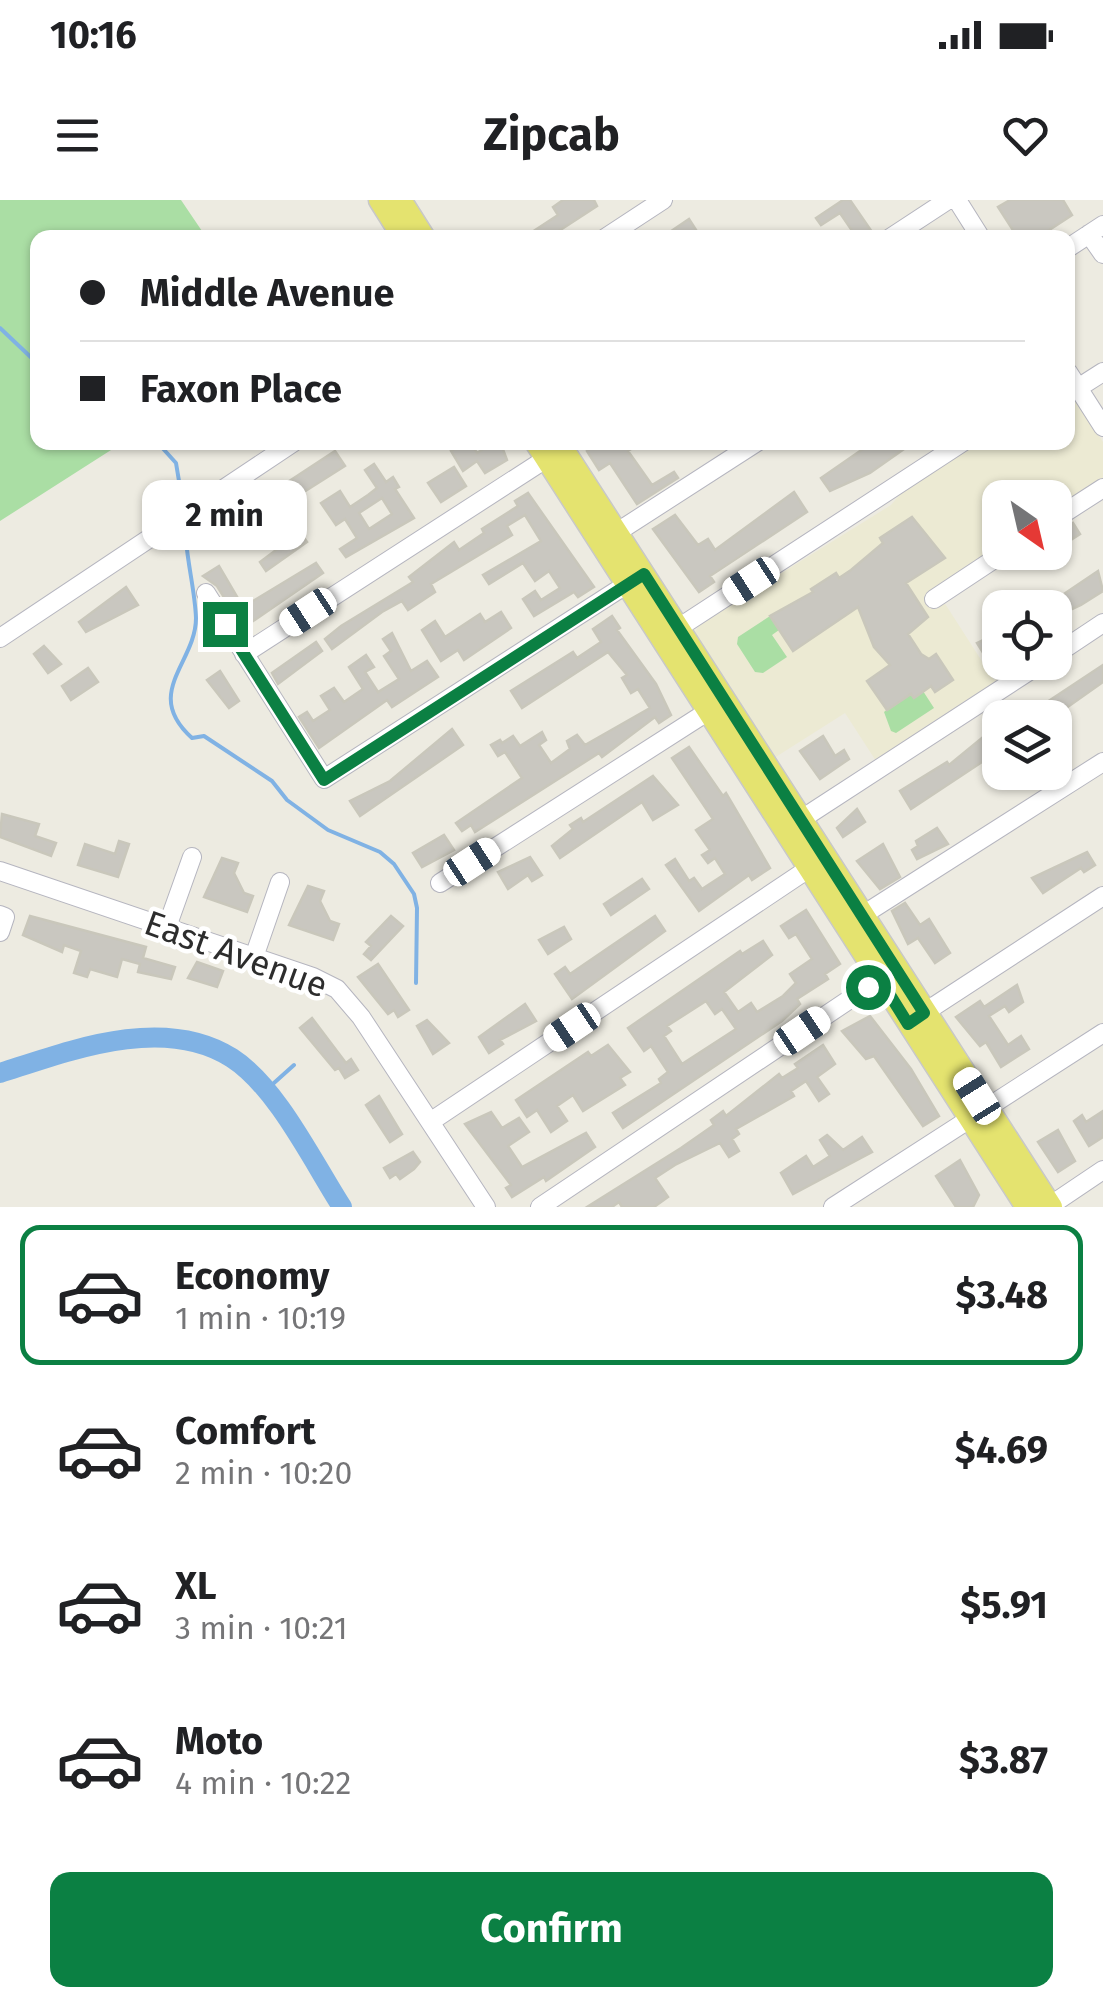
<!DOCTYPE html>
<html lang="en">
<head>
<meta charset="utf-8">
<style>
  :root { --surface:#fff; --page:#f6f6f6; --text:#202124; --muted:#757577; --line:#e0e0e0; --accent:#0b8043 }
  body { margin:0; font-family:"Fira Sans",sans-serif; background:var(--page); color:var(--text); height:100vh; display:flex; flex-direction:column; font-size:38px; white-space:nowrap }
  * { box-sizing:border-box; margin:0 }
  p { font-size:32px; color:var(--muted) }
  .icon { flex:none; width:55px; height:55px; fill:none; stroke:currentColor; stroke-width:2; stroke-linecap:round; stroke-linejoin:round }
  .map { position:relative; height:1007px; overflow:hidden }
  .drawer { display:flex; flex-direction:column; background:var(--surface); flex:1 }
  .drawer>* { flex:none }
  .banner { position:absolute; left:30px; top:30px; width:1045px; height:220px; border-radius:20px; box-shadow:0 2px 8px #0004; display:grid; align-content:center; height:220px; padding:0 50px; background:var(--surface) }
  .needle { width:65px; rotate:146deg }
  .fabs { position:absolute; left:982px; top:280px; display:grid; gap:20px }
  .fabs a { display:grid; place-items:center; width:90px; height:90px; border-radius:20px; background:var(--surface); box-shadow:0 2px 8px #0004; font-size:50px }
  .end { position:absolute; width:45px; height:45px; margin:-22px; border:12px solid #0b8043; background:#fff; box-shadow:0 0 0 5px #fff }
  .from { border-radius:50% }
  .bubble { position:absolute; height:70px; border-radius:20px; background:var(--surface); box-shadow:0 2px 8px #0004; font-size:32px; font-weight:700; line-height:70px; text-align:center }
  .car { position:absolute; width:30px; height:60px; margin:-30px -15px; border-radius:12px; box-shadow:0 0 8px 2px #0007; background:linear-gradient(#fff 24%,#345 0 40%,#fff 0 76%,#345 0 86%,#fff 0) }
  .banner b { display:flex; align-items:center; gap:35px; height:95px; font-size:38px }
  .banner b+b { border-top:2px solid var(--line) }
  .banner i { width:25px; height:25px; background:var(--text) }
  ul { padding:18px 0 0; list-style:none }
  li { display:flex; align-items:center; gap:30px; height:140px; margin:0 20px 15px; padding:0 30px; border:5px solid transparent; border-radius:20px }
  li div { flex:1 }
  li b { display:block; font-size:38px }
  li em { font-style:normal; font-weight:700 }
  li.on { border-color:var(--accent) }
  li>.icon { width:90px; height:90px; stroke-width:1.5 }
  .primary-button { display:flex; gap:20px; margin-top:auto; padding:20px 50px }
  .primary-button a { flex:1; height:115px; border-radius:20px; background:var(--accent); color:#fff; font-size:40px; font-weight:700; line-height:115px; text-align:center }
  .status { display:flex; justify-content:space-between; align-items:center; height:70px; padding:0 50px; background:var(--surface); direction:ltr }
  .status svg { height:28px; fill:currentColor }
  header { display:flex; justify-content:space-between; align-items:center; height:130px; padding:0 50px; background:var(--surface); font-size:45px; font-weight:700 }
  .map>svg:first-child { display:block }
  .education { fill:#ecead3 }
  .green { fill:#aadea4 }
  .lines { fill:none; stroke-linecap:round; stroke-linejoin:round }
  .stream { stroke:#80b2e4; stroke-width:4 }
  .river { stroke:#80b2e4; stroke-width:20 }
  .building { fill:#c9c7c0; stroke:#c9c7bb; stroke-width:2.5; fill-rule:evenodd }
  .minor-casing { stroke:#b5b5bf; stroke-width:20 }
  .major-casing { stroke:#c8c8c8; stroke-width:25 }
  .minor { stroke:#fff; stroke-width:18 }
  .major { stroke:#e4e36f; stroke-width:22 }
  .route { stroke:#0b8043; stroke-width:12 }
  .labels { text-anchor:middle; stroke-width:9; stroke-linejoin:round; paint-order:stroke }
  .street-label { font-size:35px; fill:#2d2d2d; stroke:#fff }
</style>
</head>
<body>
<div class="status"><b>10:16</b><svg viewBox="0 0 49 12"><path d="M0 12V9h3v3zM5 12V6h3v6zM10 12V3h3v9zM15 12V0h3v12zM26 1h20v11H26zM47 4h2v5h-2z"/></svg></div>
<header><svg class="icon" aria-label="menu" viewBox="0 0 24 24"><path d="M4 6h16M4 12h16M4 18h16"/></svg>Zipcab<svg class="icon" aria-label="heart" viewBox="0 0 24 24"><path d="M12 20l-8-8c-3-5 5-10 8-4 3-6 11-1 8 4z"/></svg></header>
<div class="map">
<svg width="1103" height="1007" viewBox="0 0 1103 1007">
  <rect width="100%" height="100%" fill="#edebe1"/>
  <path class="education" d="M1068 189 1103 242V284L1055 315V298H1000V351L930 391 937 402 942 399 994 480 1000 481 876 561 845 513 771 560 693 435 700 424 891 305 902 292 977 243 1068 242Z"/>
  <path class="green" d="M0 0H181L206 37 38 38V242L122 243 0 321Z
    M770 416 779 430 772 435 787 457 763 473 755 472 737 444 738 437Z
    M923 491 934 508 896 533 891 531 884 512 904 495Z"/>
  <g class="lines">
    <path class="stream" d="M0 128 38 164
      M157 242 176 263 181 293
      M186 340C188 366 195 392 196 418 196 463 142 493 192 538L204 536 272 581 287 600 328 630 380 652 394 664 414 694 417 708 416 783
      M265 891 294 865"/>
    <path class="river" d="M0 873C69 851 163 814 232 858 277 887 313 962 342 1007"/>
  </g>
  <path class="building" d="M563 0H594L597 6 548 38H523L558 15 553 7Z
    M843 0H850L872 32 857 38 840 13 821 25 816 18Z
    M1010 0H1063L1072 15 1037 38H1018L998 7Z
    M689 19 698 33 692 38H661Z
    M465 242H470L477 253 494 242 501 244 507 260 485 273 477 261 463 271 451 251Z
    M600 242H642L628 251 652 285 674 272 678 278 637 304 610 263 599 270 587 251Z
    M873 242H914L870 273 830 291 821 278Z
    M335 251 345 266 258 321 250 307Z
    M374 264 386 282 393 277 399 287 395 289 414 318 346 357 340 349 357 338 345 319 336 325 321 303 340 291 350 307 368 295 377 288 365 270ZM382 298 392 314 369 329 359 313Z
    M454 267 466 286 441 302 428 283Z
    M794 292 807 312 710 376 714 382 699 392 653 329 675 315 698 345 708 339 715 350Z
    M528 293 594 387 578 397 574 392 534 416 523 399 535 391 541 400 560 388 549 371 535 381 523 363 489 384 483 375 541 341 525 315 507 326 512 335 431 384 435 392 408 410 402 401 382 412 332 449 325 439 341 426 413 382 409 377 454 342 459 350 484 333 482 329 518 306 515 301Z
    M912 317 945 358 906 383 928 417 908 434 921 454 929 459 936 454 953 480 935 492 931 486 914 498 911 494 887 510 867 481 890 465 874 447 858 407 793 451 770 416 813 392 811 389 836 373 839 378 851 370 883 343 880 338Z
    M1073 323 1080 334 1055 350V333Z
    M300 332 307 342 266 371 260 362Z
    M316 363 323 373 243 428 217 386 203 376 219 366 243 407Z
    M1098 371 1103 391 1081 405 1055 417V408H1023L1043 394 1049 404Z
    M126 387 138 405 86 432 79 422Z
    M501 412 511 428 464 460 458 450 441 461 422 430 435 421 445 437 480 414 485 422Z
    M612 416 620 428 617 430 656 484 671 515 659 523 655 517 602 557 599 553 475 632 471 625 462 631 456 623 522 578 505 552 498 556 491 545 500 540 502 543 513 536 520 546 542 532 546 540 539 545 551 563 570 549 567 541 577 535 585 545 650 508 638 489 631 493 622 478 627 475 608 452 522 508 511 491 573 452 577 458 601 442 593 429Z
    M1000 432V457L990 464 977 443Z
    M392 433 411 471 427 461 438 477 392 507 387 500 319 548 299 517 307 512 313 521 330 510 321 496 334 488 344 502 363 489 349 467 366 455 374 467 365 472 378 492 399 479 384 456 391 451 383 439Z
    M316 442 322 451 278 484 272 473Z
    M44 446 61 464 48 473 34 454Z
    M1103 465V482L1052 518H1023Z
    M88 468 98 482 71 500 62 486Z
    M220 471 239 501 229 508 207 480Z
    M452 529 463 545 360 616 350 601 390 581Z
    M823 536 835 556 844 550 849 559 820 579 800 551Z
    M983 537 994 554 911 609 900 591 947 562 949 565Z
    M689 547 723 596 726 593 770 668 752 680 749 675 699 711 666 665 675 659 689 681 694 678 702 689 725 674 715 658 708 663 702 655 710 650 696 630 713 619 672 558Z
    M653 576 678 605 653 620 642 602 560 658 552 646 573 629 570 625 581 618 583 622Z
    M857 609 865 622 843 637 837 628Z
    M2 614 39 624 35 636 56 643 51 656 0 637Z
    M937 628 948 644 917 659 912 650 918 646 916 641Z
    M444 635 454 650 422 667 413 653Z
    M119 641 129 644 118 677 78 665 85 644 115 654Z
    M883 644 900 677 880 689 857 661Z
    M1087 652 1095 665 1084 672 1081 668 1043 693 1032 678Z
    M530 657 542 675 532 681 528 675 508 689 498 672Z
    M222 658 238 663 234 673 244 693 253 696 247 712 204 697Z
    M642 679 649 689 611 715 604 704Z
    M308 686 324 691 320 701 330 721 339 724 333 740 289 725Z
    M905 703 920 725 929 719 950 753 935 763 918 738 908 744 892 711Z
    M806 710 840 764 825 774 828 779 797 799 800 804 782 821 623 928 613 913 661 883 659 879 668 872 651 846 644 851 628 828 740 751 742 754 763 741 772 755 724 792 738 812 751 803 757 812 783 796 796 783 790 774 812 759 796 734 789 738 781 726ZM706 801 715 814 722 809 736 829 682 864 664 836 671 831 667 826Z
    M30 716 146 747 143 758 175 767 171 779 138 772 140 764 122 759 117 777 90 769 87 777 74 773 81 751 64 745 62 752 23 735Z
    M391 716 403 726 371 760 364 754 371 746 366 742Z
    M655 716 665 731 572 799 555 774 565 767 570 774Z
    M564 727 571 739 548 754 539 740Z
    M197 762 223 771 217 787 188 778Z
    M378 764 409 810 398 817 394 810 388 814 358 777Z
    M1017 785 1023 802 1009 812 1005 806 989 816 1008 845 1021 836 1029 849 1001 867 986 842 980 846 956 817 980 801 984 807Z
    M525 804 536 821 500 840 503 844 489 853 479 837Z
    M870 816 911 869 939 916 923 926 874 856 866 859 842 831Z
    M312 818 346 863 351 859 358 870 345 878 339 868 335 870 300 828Z
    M427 820 449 843 433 854 417 826Z
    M608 845 630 872 620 878 625 885 583 911 573 895 557 906 567 921 551 932 537 910 527 917 516 900 588 852 591 856Z
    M823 845 835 864 817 877 829 894 819 901 806 881 791 891 794 896 736 929 739 934 732 939 739 951 729 957 720 943 675 965 655 978 668 997 654 1007H622L619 1002 612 1007H587L681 948 714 925 711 920 723 911 726 916 779 874 782 878 798 868 795 864Z
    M379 896 402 934 390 942 366 905Z
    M1103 911V937L1089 946 1074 921 1082 915 1086 922Z
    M491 912 502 928 519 918 529 932 508 946 522 967 586 933 595 947 546 981 544 977 512 997 506 988 511 985 465 924Z
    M1058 930 1075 961 1058 972 1038 942Z
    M827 935 843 950 862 937 872 952 793 994 781 973 806 956 813 967 830 956 820 940Z
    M413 952 420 962 414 969 400 979 396 974 390 978 384 968Z
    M960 960 979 995 973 1007H956L936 976Z"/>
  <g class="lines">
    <defs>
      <path id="minor" d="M957 0 981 38
        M1089 34 1103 54
        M605 38 663 0
        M890 38 948 0
        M1068 48 1103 25
        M1068 172 1103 227
        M1078 188 1103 172
        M1055 319 1103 288
        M605 340 757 242
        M206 393 324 579 635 379
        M934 399 1005 352
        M669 434 963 242
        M0 438 294 242
        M244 454 572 242
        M1055 455 1103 423
        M794 624 1043 462
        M0 671 313 777 337 789 361 817 486 1007
        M440 683 707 512
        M0 715 5 717 0 732
        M855 720 1103 562
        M167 727 192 657
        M254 757 280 682
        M916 818 1103 696
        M430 922 820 661
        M540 1007 880 779
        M833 1007 1103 833
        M1048 1007 1103 970"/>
      <path id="major" d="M380 0 404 38
        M400 0 424 38
        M536 242 1027 1007
        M558 242 1051 1007"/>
    </defs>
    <use href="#minor" class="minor-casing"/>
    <use href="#major" class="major-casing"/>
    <use href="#minor" class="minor"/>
    <use href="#major" class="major"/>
  </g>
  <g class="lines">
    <path class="route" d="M225 424 324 580 644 374 924 813 908 824 880 779 868 787"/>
  </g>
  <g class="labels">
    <g class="street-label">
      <text transform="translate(236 754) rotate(20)" y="12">East Avenue</text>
    </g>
  </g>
</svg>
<div class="fabs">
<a><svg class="needle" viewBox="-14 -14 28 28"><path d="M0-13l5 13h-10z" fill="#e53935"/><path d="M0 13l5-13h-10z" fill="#757577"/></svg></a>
<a><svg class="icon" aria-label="locate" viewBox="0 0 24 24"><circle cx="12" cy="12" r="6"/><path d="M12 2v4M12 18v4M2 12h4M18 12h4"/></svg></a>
<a><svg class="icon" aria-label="layers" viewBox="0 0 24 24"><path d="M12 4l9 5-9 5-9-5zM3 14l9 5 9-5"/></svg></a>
</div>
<i class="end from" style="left:868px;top:787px"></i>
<i class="end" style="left:225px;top:424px"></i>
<div class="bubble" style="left:142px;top:280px;width:165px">2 min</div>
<i class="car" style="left:751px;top:381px;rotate:237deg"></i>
<i class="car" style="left:308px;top:412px;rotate:237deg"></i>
<i class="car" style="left:472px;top:662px;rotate:57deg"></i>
<i class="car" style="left:572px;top:827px;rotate:236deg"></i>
<i class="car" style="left:802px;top:831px;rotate:56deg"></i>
<i class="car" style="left:977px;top:896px;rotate:328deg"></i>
<div class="banner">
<b><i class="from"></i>Middle Avenue</b>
<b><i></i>Faxon Place</b>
</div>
</div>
<section class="drawer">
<ul>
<li class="on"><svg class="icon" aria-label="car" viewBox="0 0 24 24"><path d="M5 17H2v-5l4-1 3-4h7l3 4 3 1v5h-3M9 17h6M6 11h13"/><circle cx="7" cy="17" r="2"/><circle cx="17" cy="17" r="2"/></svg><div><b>Economy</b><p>1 min · 10:19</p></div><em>$3.48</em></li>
<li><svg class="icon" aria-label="car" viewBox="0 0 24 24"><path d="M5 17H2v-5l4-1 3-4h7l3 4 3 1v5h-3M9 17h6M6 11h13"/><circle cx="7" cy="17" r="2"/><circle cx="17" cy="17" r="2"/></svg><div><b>Comfort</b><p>2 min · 10:20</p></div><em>$4.69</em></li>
<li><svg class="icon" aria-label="car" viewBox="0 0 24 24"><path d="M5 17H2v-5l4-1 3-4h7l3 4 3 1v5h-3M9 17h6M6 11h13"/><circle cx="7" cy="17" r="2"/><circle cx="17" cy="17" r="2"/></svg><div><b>XL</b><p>3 min · 10:21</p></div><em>$5.91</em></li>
<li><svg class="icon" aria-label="car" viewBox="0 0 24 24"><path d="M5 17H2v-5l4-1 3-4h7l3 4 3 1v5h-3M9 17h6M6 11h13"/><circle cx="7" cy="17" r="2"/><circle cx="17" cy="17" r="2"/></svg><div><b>Moto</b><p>4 min · 10:22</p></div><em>$3.87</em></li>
</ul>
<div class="primary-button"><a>Confirm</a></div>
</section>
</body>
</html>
